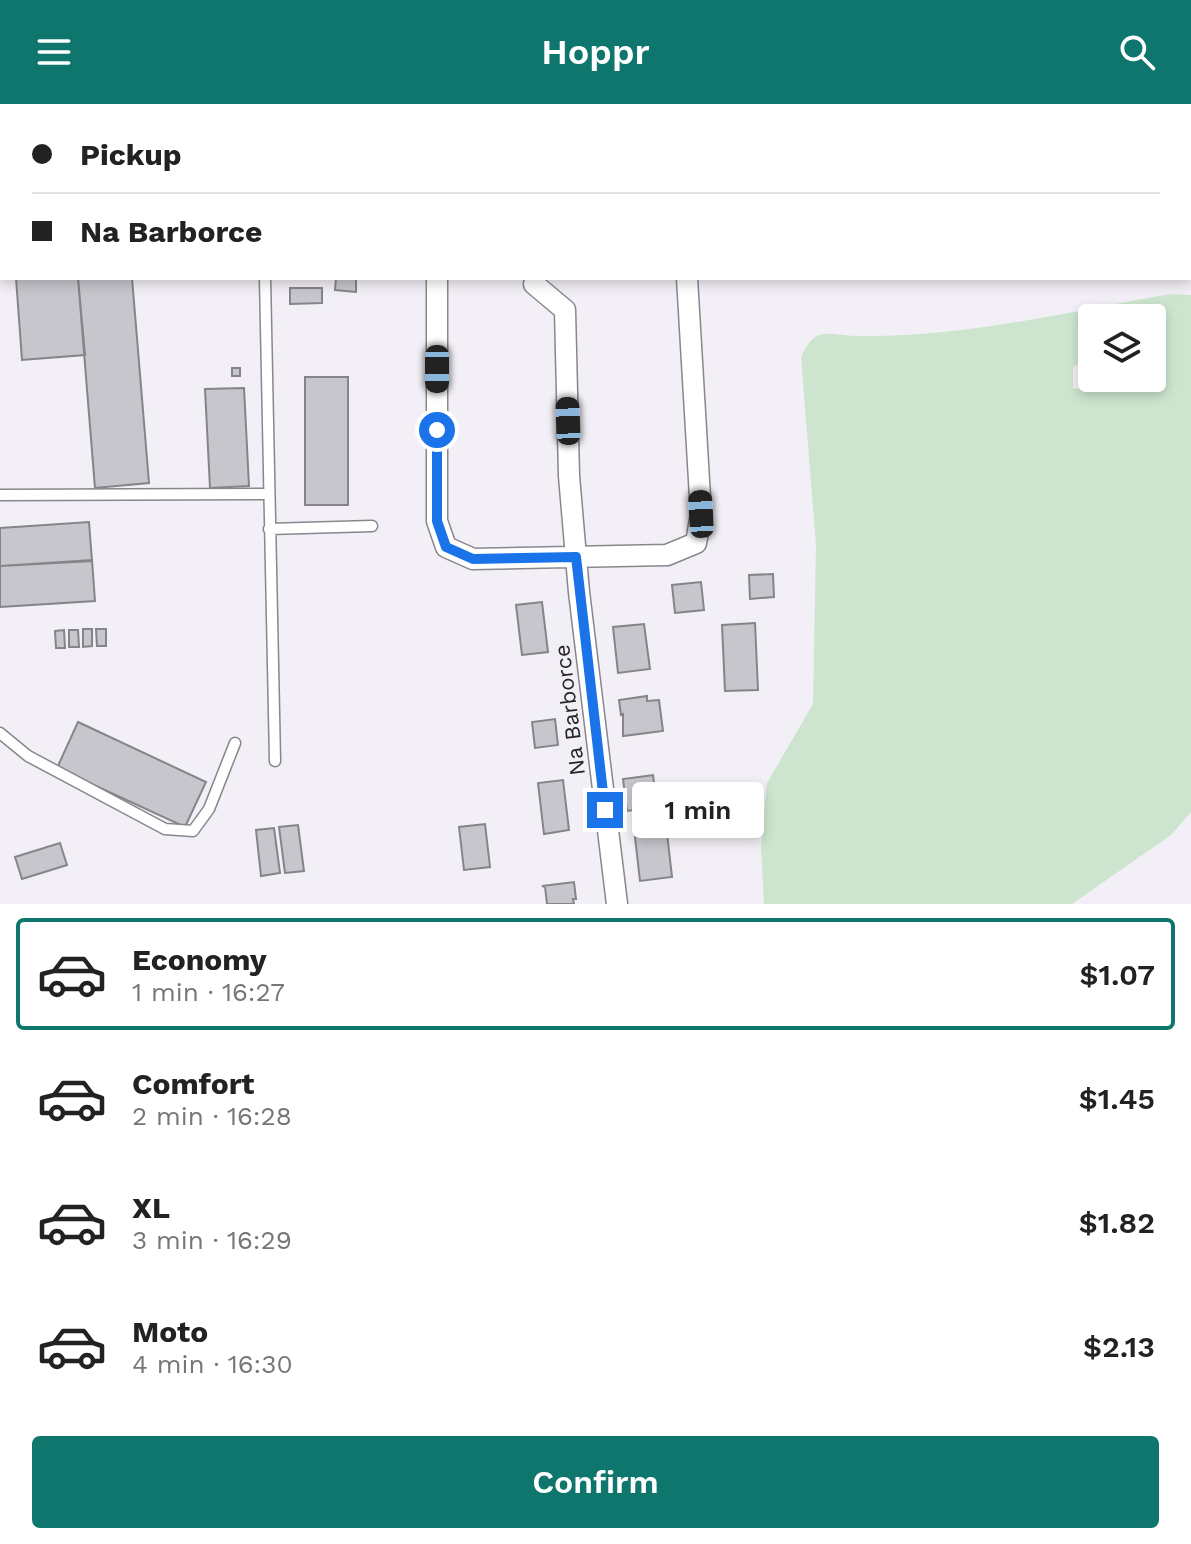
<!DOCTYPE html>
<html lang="en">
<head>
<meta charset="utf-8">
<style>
  :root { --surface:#fff; --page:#f6f6f6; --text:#222; --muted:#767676; --line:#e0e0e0; --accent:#0f766e }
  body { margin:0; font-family:"Work Sans",sans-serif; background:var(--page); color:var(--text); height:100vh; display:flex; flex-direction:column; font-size:30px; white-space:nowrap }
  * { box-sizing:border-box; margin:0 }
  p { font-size:26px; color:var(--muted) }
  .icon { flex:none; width:44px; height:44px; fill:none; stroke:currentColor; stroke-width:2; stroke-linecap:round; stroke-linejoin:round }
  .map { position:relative; height:800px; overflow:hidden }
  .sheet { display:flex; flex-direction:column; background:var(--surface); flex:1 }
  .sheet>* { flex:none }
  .guide { position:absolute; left:0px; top:0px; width:1192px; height:176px; box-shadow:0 4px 12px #0003; display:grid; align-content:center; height:176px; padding:0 32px; background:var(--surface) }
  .buttons { position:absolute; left:1078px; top:200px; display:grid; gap:16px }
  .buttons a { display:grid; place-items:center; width:88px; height:88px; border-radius:8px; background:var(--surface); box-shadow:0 4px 12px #0003; font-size:40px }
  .end { position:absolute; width:36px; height:36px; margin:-18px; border:10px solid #1a73e8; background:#fff; box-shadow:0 0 0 4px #fff }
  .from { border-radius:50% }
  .bubble { position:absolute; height:56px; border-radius:8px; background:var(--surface); box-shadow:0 4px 12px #0003; font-size:26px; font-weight:600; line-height:56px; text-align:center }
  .car { position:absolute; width:24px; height:48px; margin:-24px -12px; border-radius:10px; box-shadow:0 0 6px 2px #0007; background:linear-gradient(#222 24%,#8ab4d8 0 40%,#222 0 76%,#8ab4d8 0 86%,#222 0) }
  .guide b { display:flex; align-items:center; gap:28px; height:76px; font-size:30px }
  .guide b+b { border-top:2px solid var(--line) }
  .guide i { width:20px; height:20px; background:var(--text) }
  ul { padding:14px 0 0; list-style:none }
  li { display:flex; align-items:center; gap:24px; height:112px; margin:0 16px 12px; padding:0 16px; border:4px solid transparent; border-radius:8px }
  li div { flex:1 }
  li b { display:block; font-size:30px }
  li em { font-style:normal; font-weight:600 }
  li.active { border-color:var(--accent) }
  li>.icon { width:72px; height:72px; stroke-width:1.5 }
  .action { display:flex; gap:16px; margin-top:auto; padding:16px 32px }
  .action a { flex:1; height:92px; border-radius:8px; background:var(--accent); color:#fff; font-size:32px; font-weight:600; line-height:92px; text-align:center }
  header { display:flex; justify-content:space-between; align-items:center; height:104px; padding:0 32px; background:var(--accent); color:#fff; font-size:36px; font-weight:600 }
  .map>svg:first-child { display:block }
  .green { fill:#cde5cf; fill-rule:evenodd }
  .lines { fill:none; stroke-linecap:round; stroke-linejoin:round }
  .stream { stroke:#7f889b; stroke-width:6 }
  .building { fill:#c8c6cd; stroke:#86848a; stroke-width:2 }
  .service-casing { stroke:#89868c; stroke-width:13 }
  .minor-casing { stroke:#89868c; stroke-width:23 }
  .tertiary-casing { stroke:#89868c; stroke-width:29 }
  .service { stroke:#fff; stroke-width:10 }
  .minor { stroke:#fff; stroke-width:20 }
  .tertiary { stroke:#fff; stroke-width:26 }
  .route { stroke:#1a73e8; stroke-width:10 }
  .labels { text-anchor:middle; stroke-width:8; stroke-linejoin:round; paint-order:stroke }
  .street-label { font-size:22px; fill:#262427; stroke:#f2eff6 }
</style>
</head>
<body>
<header><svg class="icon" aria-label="menu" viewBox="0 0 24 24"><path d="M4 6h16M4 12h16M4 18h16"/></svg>Hoppr<svg class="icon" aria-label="search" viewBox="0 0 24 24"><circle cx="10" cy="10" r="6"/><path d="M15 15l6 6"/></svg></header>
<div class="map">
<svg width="1191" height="800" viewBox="0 0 1191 800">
  <rect width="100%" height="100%" fill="#f2eff6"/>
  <path class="green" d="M211 0H1191V80L1190 2H211Z
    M1170 190 1191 191V708L1171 731 1072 800H764L761 745 767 679 813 600 816 442 801 253C816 221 826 231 856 232 961 234 1067 208 1170 190ZM1092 214H1152V274H1102L1087 286 1073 284V263L1092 253Z"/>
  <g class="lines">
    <path class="stream" d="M1058 0V2"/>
  </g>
  <path class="building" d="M2 99V133L0 134V100Z
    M16 174H78L85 251 22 256Z
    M78 174H132L149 379 95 384Z
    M336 174H356V188L335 186Z
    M290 184H322V199L290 200Z
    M232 264H240V272H232Z
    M305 273H348V401H305Z
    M244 284 249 382 210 384 205 285Z
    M89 418 92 457 0 462V424Z
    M92 456 95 497 0 503V462Z
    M773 470 774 493 750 495 749 471Z
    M701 478 704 506 675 509 672 481Z
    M542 498 548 548 522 551 516 501Z
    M755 519 758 586 725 587 722 521Z
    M644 520 650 565 618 569 613 523Z
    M83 525H92V542L83 543Z
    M96 525H106V542H97Z
    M64 526 65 544H56L55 527Z
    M69 526H78L79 543H69Z
    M647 592V597L659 596 663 627 623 632V610L621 611 619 596Z
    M555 615 558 641 535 644 532 618Z
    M78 618 206 678 185 723 57 664Z
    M653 671 657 703 627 707 623 675Z
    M563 676 569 726 544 730 538 679Z
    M485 720 490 763 464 766 459 723Z
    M298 721 304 767 285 769 279 723Z
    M274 724 280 769 261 772 256 726Z
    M667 729 672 773 640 777 635 733Z
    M60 739 67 761 22 775 15 753Z
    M574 778 576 795H573L574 800H547L545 783 542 782Z"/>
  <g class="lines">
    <defs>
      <path id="service" d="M265 174 275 657
        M0 391 268 390
        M269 425 372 422
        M0 629 28 652 165 725 193 727 209 705 235 639"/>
      <path id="minor" d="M437 174V417L446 443 473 455 667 451 696 439 701 410 687 174
        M534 180 565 206 569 372 579 488 617 800"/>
      <path id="tertiary" d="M1190 113 1191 112
        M0 154H2"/>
    </defs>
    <use href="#service" class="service-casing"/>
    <use href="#minor" class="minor-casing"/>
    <use href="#tertiary" class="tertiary-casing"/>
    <use href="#service" class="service"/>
    <use href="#minor" class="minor"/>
    <use href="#tertiary" class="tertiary"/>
  </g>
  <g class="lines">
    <path class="route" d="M437 326V417L446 443 473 455 576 453 605 706"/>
  </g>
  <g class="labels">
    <g class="street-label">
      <text transform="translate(569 606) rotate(-97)" y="8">Na Barborce</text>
    </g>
  </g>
</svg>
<div class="buttons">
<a><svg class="icon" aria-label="layers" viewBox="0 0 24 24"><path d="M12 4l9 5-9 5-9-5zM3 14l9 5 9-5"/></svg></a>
</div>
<i class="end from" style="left:437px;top:326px"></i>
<i class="end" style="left:605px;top:706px"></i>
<div class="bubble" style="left:632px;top:678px;width:132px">1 min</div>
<i class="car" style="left:437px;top:265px;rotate:180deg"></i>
<i class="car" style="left:568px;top:317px;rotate:358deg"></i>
<i class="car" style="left:701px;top:410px;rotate:357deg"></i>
<div class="guide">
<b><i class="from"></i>Pickup</b>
<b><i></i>Na Barborce</b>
</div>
</div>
<section class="sheet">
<ul>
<li class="active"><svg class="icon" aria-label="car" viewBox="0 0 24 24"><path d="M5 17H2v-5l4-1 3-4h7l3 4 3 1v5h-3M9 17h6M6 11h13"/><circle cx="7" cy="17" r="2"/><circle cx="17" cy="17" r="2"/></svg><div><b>Economy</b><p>1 min · 16:27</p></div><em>$1.07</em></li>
<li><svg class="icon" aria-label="car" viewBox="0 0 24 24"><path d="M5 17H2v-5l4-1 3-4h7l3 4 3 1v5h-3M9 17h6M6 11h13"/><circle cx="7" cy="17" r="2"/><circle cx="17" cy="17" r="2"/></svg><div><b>Comfort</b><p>2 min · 16:28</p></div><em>$1.45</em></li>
<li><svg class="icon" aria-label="car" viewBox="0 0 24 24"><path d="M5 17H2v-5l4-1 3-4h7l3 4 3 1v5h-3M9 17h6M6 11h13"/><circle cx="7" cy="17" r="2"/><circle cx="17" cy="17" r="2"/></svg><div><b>XL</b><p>3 min · 16:29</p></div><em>$1.82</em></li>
<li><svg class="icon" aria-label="car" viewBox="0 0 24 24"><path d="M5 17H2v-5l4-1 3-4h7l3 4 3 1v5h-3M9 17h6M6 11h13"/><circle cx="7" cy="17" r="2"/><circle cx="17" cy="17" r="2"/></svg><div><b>Moto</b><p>4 min · 16:30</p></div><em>$2.13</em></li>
</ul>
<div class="action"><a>Confirm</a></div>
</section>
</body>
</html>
